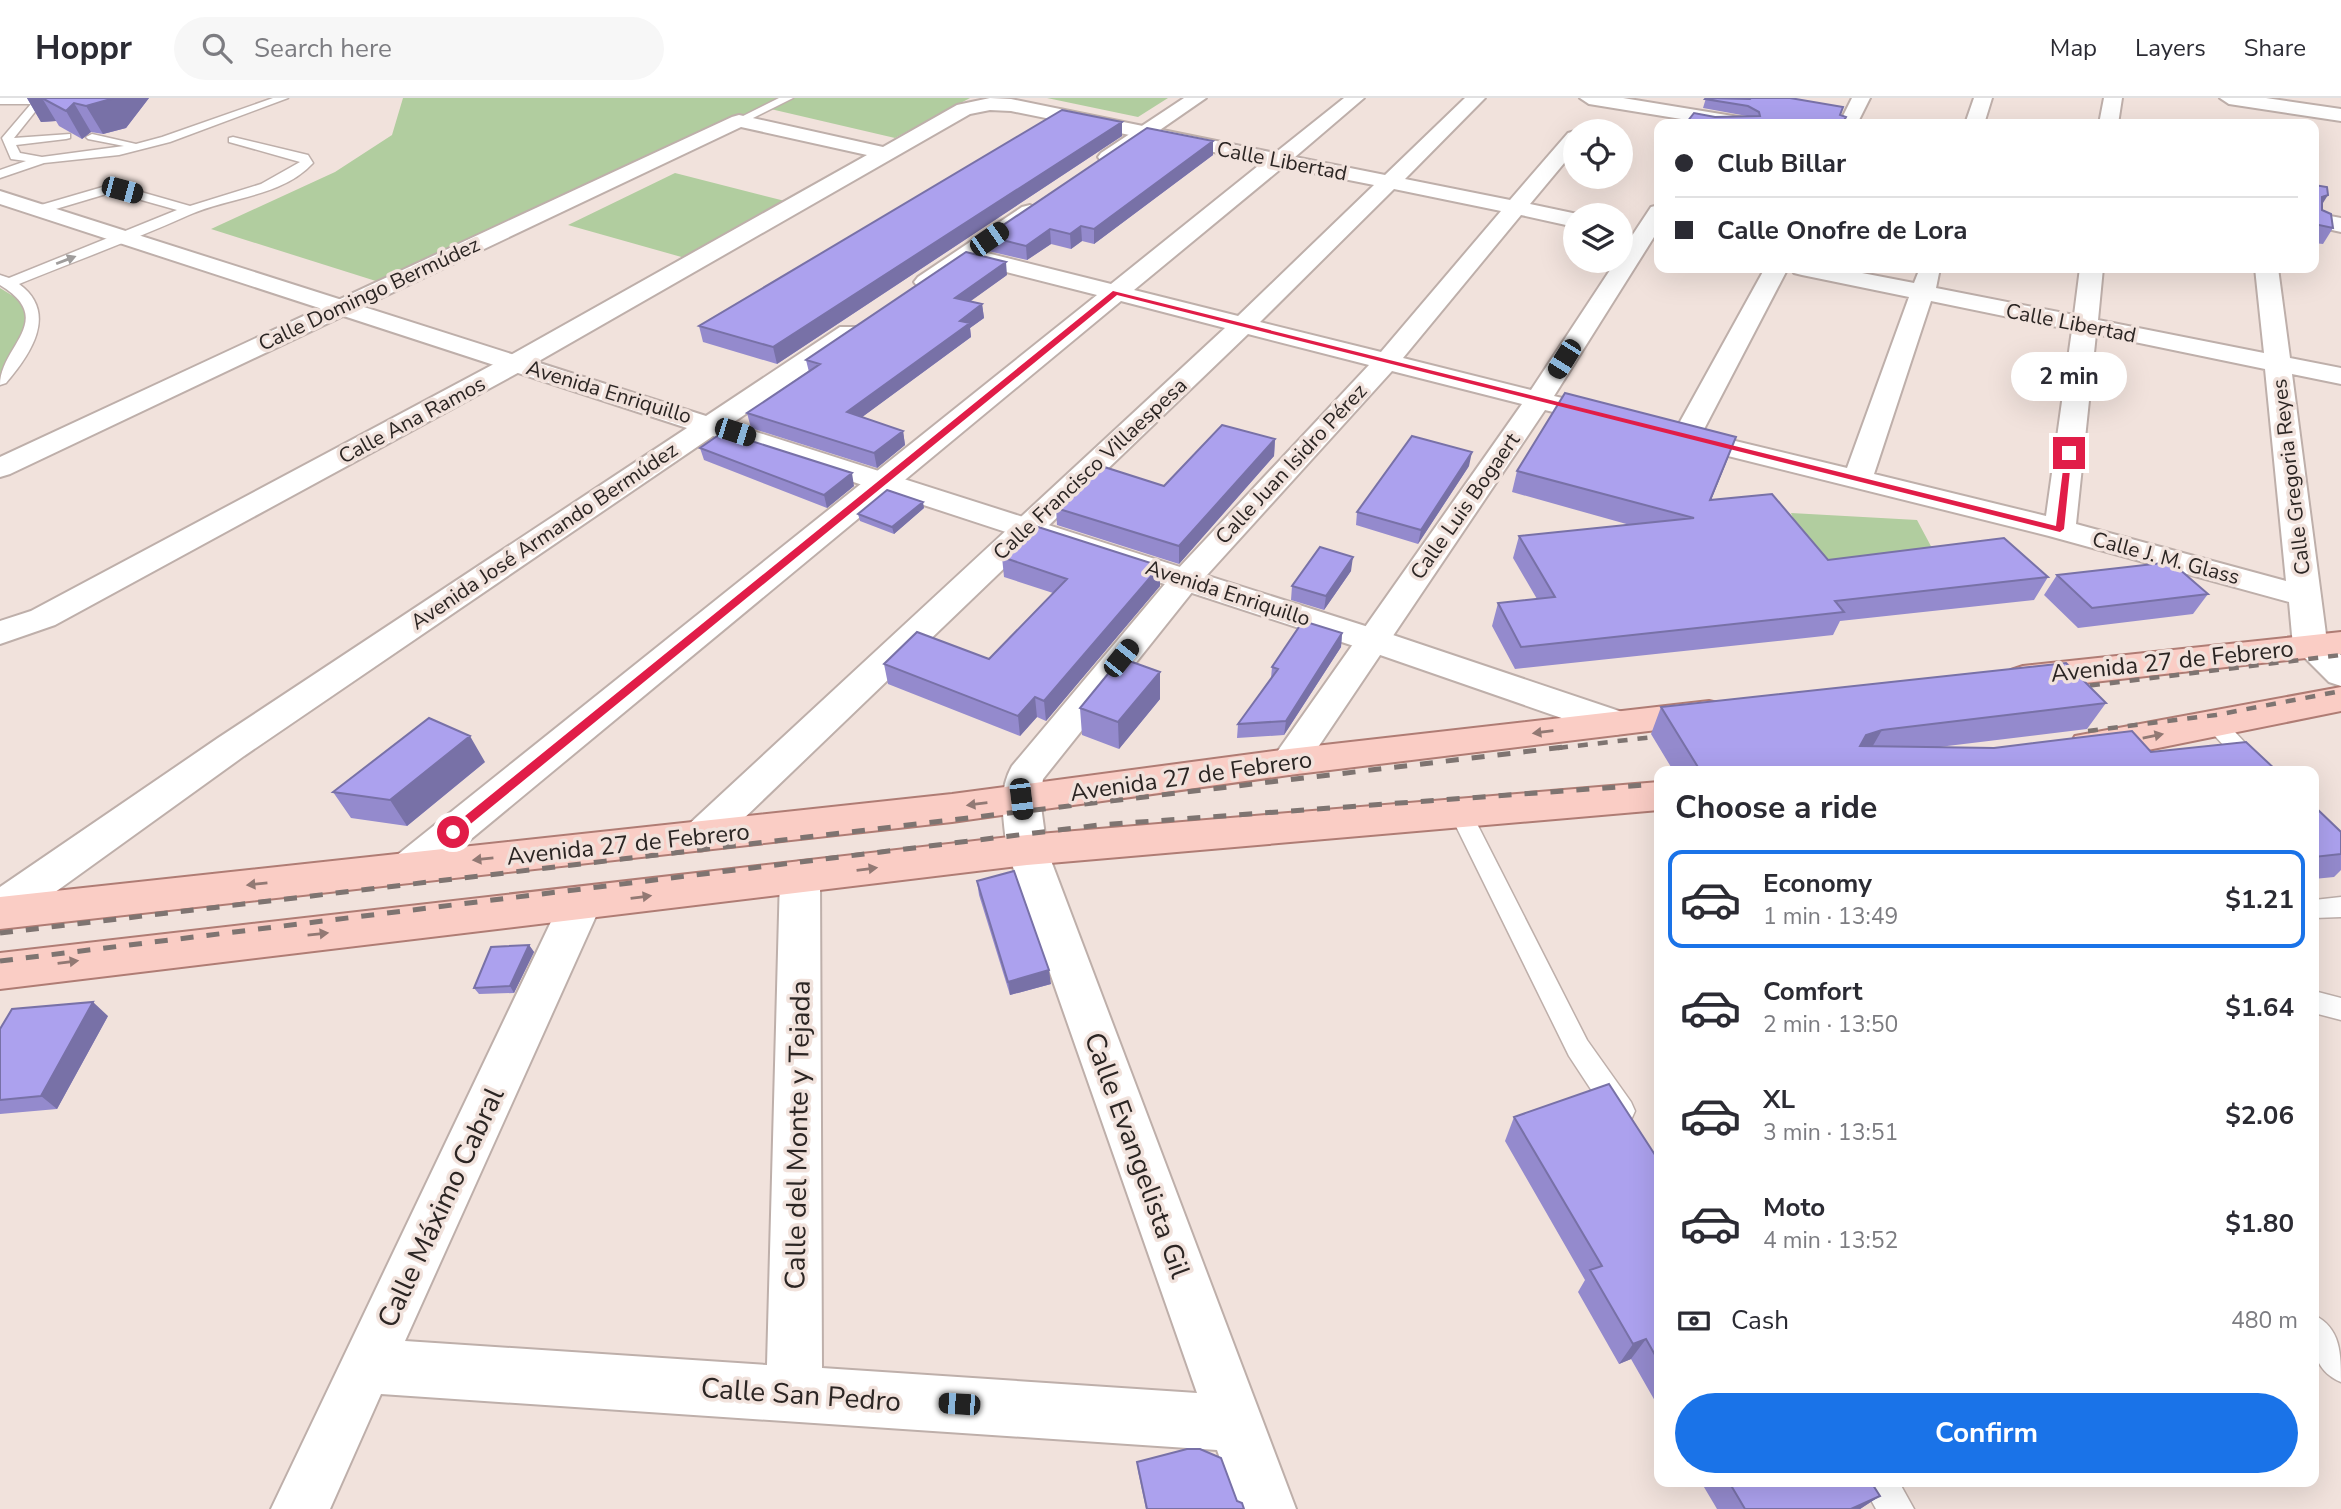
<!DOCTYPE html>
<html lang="en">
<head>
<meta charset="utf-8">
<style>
  :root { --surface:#fff; --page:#f7f7f7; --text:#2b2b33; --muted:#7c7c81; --line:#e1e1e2; --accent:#1a73e8 }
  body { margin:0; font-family:"Nunito Sans",sans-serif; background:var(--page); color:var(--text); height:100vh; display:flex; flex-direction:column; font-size:26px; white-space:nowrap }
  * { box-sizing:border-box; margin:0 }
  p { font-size:23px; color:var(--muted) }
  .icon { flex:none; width:38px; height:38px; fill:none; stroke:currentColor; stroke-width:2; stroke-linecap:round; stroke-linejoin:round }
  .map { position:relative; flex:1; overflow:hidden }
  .sheet { position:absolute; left:1654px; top:668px; width:665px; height:721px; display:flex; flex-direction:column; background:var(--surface); border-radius:14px; box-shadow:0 7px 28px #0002 }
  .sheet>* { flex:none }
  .banner { position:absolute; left:1654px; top:21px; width:665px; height:154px; border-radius:14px; box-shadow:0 7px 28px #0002; display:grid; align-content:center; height:154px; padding:0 21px; background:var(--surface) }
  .buttons { position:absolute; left:1563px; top:21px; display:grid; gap:14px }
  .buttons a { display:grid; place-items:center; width:70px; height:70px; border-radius:50%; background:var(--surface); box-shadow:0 7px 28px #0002; font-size:35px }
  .end { position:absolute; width:32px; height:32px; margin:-16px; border:9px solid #e11d48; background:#fff; box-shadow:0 0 0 4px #fff }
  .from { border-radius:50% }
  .bubble { position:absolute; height:49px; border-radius:24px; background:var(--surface); box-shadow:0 7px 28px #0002; font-size:23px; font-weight:700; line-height:49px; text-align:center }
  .car { position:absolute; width:21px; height:42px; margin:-21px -10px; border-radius:9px; box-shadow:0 0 5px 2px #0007; background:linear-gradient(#222 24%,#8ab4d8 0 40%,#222 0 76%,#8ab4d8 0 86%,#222 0) }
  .banner b { display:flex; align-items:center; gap:24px; height:66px; font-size:26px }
  .banner b+b { border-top:2px solid var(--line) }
  .banner i { width:18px; height:18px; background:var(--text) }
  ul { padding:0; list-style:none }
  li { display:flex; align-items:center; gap:21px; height:98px; margin:0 14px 10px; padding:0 7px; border:4px solid transparent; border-radius:14px }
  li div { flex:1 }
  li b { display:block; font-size:26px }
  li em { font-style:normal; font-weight:700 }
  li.selected { border-color:var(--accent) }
  li>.icon { width:63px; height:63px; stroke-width:1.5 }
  h2 { padding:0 21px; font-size:32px; line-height:84px }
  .pay { display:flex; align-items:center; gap:18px; height:77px; padding:0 21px; font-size:26px }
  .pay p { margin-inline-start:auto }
  .button { display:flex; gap:14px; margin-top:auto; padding:14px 21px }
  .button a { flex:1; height:80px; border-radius:42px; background:var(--accent); color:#fff; font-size:28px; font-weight:700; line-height:80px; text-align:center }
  header { display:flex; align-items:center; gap:42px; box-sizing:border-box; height:98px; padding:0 35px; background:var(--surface); border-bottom:2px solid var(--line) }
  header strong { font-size:33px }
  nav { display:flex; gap:38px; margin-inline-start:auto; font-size:24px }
  .search { width:490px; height:63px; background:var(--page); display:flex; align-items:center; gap:18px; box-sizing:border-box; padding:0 24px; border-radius:38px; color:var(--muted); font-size:26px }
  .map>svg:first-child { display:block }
  .green { fill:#b1cd9f }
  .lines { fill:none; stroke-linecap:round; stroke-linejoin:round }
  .lane-casing { stroke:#beafaa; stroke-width:3 }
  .street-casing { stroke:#beafaa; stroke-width:4 }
  .secondary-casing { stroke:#beafaa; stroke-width:4 }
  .primary-casing { stroke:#af7c74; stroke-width:4 }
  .lane { fill:#fff; fill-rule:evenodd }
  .street { fill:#fff; fill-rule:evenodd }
  .secondary { fill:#fff; fill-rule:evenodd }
  .primary { fill:#facdc5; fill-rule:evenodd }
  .rail-far1 { stroke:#7e7471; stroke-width:4.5; stroke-dasharray:10 10; stroke-linecap:butt }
  .rail { stroke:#7e7471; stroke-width:5; stroke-dasharray:13 13; stroke-linecap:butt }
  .wall { fill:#948acd }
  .shaded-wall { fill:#7871a7 }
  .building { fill:#aca1ee; stroke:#7871a7; stroke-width:2 }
  .oneway { fill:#a09d9c }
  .oneway2 { fill:#927974 }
  .route { fill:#e11d48 }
  .labels { text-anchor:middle; stroke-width:7; stroke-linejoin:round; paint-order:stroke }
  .far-street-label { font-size:21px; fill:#2b2523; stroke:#f1e2dc }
  .street-label { font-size:24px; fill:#2b2523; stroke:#f1e2dc }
  .near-street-label { font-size:28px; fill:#2b2523; stroke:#f1e2dc }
</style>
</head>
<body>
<header>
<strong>Hoppr</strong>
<div class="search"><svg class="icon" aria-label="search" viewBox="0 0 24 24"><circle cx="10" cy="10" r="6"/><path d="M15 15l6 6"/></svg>Search here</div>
<nav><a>Map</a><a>Layers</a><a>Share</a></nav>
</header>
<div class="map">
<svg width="2341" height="1411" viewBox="0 0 2341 1411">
  <rect width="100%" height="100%" fill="#f1e2dc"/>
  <path class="green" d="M403 0H970L895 40 762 9 379 184 211 131 335 74 392 37Z
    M1047 0H1168L1138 19Z
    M675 75 789 104 685 160 568 127Z
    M0 190 26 206 30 243 0 283Z
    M1791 415 1917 422 1941 467 1809 460Z"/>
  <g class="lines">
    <defs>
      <path id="lane" d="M0 0H46L14 40 70 36V40L66 41 16 47 20 55 42 59 124 48 88 41 86 39 92 36 136 46 162 39 273 0H288L170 44 119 57 44 65 0 80V72L26 63 11 61 2 40 31 6H0Z
        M779 0H793L743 25 733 23Z
        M233 39 308 57 313 65C282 99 229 99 189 117 134 142 75 163 19 186 59 215 30 257 6 285L0 287C0 248 58 222 0 187V177L9 180 177 112 113 94 39 116 33 112 34 109 113 86 190 108 261 86 300 64 229 44V40Z
        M2215 619 2223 621 2272 674H2248L2204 626 2207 621Z
        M1460 706 1468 708 1471 714 1587 942 1631 1004 1635 1013 1631 1022 1621 1026 1611 1022 1569 958 1449 714 1452 708Z
        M2341 799V819L2314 820V802Z
        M2314 893 2341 900V922L2314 915Z
        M2314 1217C2341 1230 2341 1256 2341 1284 2312 1272 2311 1245 2314 1217Z
        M1861 1384H1899L1914 1411H1876Z"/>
      <path id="street" d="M990 0 1011 1 1275 55 1344 0H1364L1295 59 1385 77 1465 0H1485L1405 81 1510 102 1568 35 1575 33H1576L1575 52 1530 106 1582 117H1575V129L1521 117 1403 260 1531 292 1616 163H1620V156L1651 109 1659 107V131L1554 298 1616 313 1620 319 1616 325 1606 327 1545 312 1302 673 1289 677 1276 673 1270 664 1522 306 1392 273 1197 488 1043 681 1040 701 1047 752 1296 1411H1238L1217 1352 381 1296 330 1411H271L559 807 565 796 580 791 595 796 601 807 405 1243 767 1267 780 779 786 768 800 763 814 768 820 779 822 1270 1197 1295 1007 752C1004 724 997 694 1012 668L1175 474 1369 267 1248 236 715 748 701 753 687 748 681 738 687 728 1225 230 1121 203 424 780 410 784 396 780 390 769 396 758 1097 197 959 162 956 157 959 152 967 150 1111 186 1263 64 1011 13 990 12 970 16 525 271 55 527 0 546V523L31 513 507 259 867 57 741 29 10 376 0 379V359L732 19 739 17 883 49 957 7ZM1283 69 1374 87 1238 218 1134 192ZM1394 91 1501 113 1381 254 1260 224Z
        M1580 0H1623L1745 20 1755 26H1712L1589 6Z
        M1852 0H1870L1857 26H1839Z
        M1974 0H1992L1984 26H1965Z
        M2104 0H2122L2118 26H2099Z
        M2220 0H2266L2341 11V23L2229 6Z
        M2314 115 2341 120V134L2314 128Z
        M1765 170H1788L1702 335 1847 370 1909 199 1802 177 1794 175 1791 170H1836L1914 185 1920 170H1940L1936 190 2074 217 2080 170H2103L2098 222 2264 255 2255 170H2278L2290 260 2341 270V286L2292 276 2327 544 2341 557V588L2329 584 2293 548 2289 504 2049 438 1672 344 1668 338 1676 331ZM1931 203 2072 232 2046 418 1874 376ZM2096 236 2265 271 2286 483 2076 426Z"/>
      <path id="secondary" d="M1184 0H1206L1115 63H1101L1098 59 1101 55Z
        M0 93 706 318 840 229H858L862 234 858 239 731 326 1384 534 1628 616 1633 625 1628 634 1615 637 1602 634 1360 550 713 338 244 658 15 823 0 827V789L218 640 687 330 0 106Z
        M1030 107 1041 114 1038 119 934 189H918L914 184 918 179 1022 109Z"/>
      <path id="primary" d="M2341 534V556L2023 592 2011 588 2006 580 2011 572 2023 568Z
        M2341 589V613L2143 653 2088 660 2075 656 2070 647 2075 638Z
        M1709 603 1722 606 1727 615 1722 624 1289 677 952 724 0 831V799L952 696 1289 651Z
        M1659 684V712L1027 767 0 891V855L1027 737Z"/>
    </defs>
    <use href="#lane" class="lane-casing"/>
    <use href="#street" class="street-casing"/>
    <use href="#secondary" class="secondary-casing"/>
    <use href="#primary" class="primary-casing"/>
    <use href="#lane" class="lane"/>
    <use href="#street" class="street"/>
    <use href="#secondary" class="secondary"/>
    <use href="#primary" class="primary"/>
    <path class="rail-far1" d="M2070 590 2341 557
      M2088 633 2216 617 2341 593
      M1558 650 1653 639"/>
    <path class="rail" d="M0 835 1573 648
      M0 863 1099 727 1659 686"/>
  </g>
  <path class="wall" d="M27 0H149L126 30 103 36 91 34 82 41 59 28 56 23 41 24Z
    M1706 0 1840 17 1843 26H1687V24L1715 19 1747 18 1703 10Z
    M1122 24V38L777 266 703 244 699 228Z
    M1213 43V57L1094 146 1082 143 1071 151 1051 146 1027 162 988 153 987 138Z
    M2314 87 2322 107V112L2333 130 2323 146 2314 145Z
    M1007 177 970 203 982 206 984 220 970 230 971 239 862 319 903 333 905 347 877 370 751 330 747 315 809 274 806 262Z
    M1275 341 1274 358 1179 466 1057 427 1056 410 1164 388Z
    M700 350 854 388 827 410 704 362Z
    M1728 360 1711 402 1828 462 2048 479 2034 502 1840 523 1833 537 1515 571 1492 528 1498 505 1537 501 1513 460 1519 438 1630 427 1512 394 1517 373Z
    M1469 368 1418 446 1356 427 1357 414Z
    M924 410 894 436 860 423 858 416Z
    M1002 459 1160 468V488L1046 623 1037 619 1020 638 888 586 884 566 989 561 1053 495 1004 479Z
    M1351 473 1324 512 1291 502 1292 488Z
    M2057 477 2208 496 2193 516 2078 530 2044 497Z
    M1342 535 1341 549 1284 637 1237 640 1238 626 1271 580 1272 569Z
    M1160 574V601L1119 651 1082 637 1080 610Z
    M2106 605 2087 631 1939 649 2151 654 2278 674H1674L1651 636 1661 609Z
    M485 664 407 728 351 720 333 694Z
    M2314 708 2341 734V772L2334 779 2314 781Z
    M977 783 1051 886 1010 897 979 797Z
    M529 847 534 854 514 895 479 896 474 890Z
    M108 918 57 1011 0 1016V931Z
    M1514 1019 1659 1063V1310L1631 1261 1619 1266 1578 1194 1585 1182 1505 1043Z
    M1137 1364 1237 1403 1244 1411H1146L1138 1373Z
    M1701 1384H1871L1880 1398 1860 1411H1717Z"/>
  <path class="shaded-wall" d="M27 0H51H42L56 23 41 24Z
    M112 0H149L126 30 103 36 86 8Z
    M74 5 91 34 82 41 66 13Z
    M1122 24V38L777 266 773 249Z
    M1213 43V57L1094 146V131Z
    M2328 97 2318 113 2322 99Z
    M1081 128 1082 143 1071 151 1070 136Z
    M1050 131 1051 146 1027 162 1026 148Z
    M1006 164 1007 177 957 213 955 200Z
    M982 206 984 220 970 230 971 239 850 328 847 314Z
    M903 333 905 347 877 370 874 355Z
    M1736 339 1728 360 1702 424 1710 402Z
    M1275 341 1274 358 1179 466V448Z
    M1472 354 1469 368 1418 446 1421 432Z
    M852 375 854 388 827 410 824 397Z
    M923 404 924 410 894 436 892 429Z
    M1353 459 1351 473 1324 512 1326 498Z
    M1160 468V488L1046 623 1044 603Z
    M1342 535 1341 549 1284 637 1286 623Z
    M1160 574V601L1119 651 1118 624Z
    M1035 599 1037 619 1020 638 1018 618Z
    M1882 632 1867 658 1852 664 1866 637Z
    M470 638 485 664 407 728 390 702Z
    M529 847 534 854 514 895 510 888Z
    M1049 872 1051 886 1010 897 1008 884Z
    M93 904 108 918 57 1011 41 998Z
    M1646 1241 1631 1261 1619 1266 1633 1246Z
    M1880 1398 1860 1411H1851Z"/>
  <path class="building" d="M42 0H112L111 1 86 8 74 5 66 13Z
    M1706 0 1750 1 1751 0H1790L1843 9 1840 17 1846 19 1842 26H1700L1687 24 1694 15 1715 19 1760 18 1759 14 1748 8 1705 1Z
    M1062 12 1122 24 773 249 699 228Z
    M1147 30 1213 43 1094 131 1081 128 1070 136 1050 131 1026 148 987 138Z
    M2314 87 2327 89 2328 97 2322 99V112L2331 116 2333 130 2314 126Z
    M966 154 1006 164 955 200 982 206 960 223 970 225 847 314 903 333 874 355 747 315 820 266 806 262Z
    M1565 295 1736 339 1710 402 1772 396 1828 462 2004 440 2048 479 1835 503 1844 514 1521 549 1498 505 1555 499 1519 438 1694 420 1517 373Z
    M1222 327 1275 341 1179 448 1056 410 1101 368 1164 388Z
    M723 334 852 375 824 397 700 350Z
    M1412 338 1472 354 1421 432 1357 414Z
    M887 392 923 404 892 429 858 416Z
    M1035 428 1160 468 1044 603 1035 599 1018 618 884 566 917 534 989 561 1067 481 1002 459Z
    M1320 449 1353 459 1326 498 1292 488Z
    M2171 464 2208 496 2092 510 2057 477Z
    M1303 523 1342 535 1286 623 1238 626 1278 571 1272 569Z
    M1121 560 1160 574 1118 624 1080 610Z
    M2066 565 2106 605 1882 632 1866 637 1860 648 1994 650 2132 633 2151 654 2246 644 2278 674H1701L1661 609Z
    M429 620 470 638 390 702 333 694Z
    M2314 708 2341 734V756L2314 759Z
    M1014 773 1049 872 1008 884 977 783Z
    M529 847 510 888 474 890 491 849Z
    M93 904 41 998 0 1002V931L12 911Z
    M1609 986 1659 1063V1264L1646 1241 1633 1246 1590 1172 1602 1168 1514 1019Z
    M1187 1351H1200L1221 1360 1237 1403 1242 1405 1244 1411H1147L1137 1364Z
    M1729 1384H1871L1880 1398 1851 1411H1745Z"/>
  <defs><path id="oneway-solid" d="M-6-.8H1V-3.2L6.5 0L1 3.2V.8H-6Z" transform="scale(1.75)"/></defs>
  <use class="oneway" href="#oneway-solid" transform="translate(66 162) rotate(-21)"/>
  <g class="oneway2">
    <use href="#oneway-solid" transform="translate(1543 634) rotate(173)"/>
    <use href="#oneway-solid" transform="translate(2153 638) rotate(-11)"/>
    <use href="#oneway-solid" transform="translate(977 706) rotate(173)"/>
    <use href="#oneway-solid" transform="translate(483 761) rotate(174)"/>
    <use href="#oneway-solid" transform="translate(867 771) rotate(-7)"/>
    <use href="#oneway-solid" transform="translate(257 786) rotate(174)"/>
    <use href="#oneway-solid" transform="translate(641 799) rotate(-7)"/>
    <use href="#oneway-solid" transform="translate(318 836) rotate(-6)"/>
    <use href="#oneway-solid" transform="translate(68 864) rotate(-7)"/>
  </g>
  <path class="route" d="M1113 193 2056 428 2065 355 2072 353 2064 431 2060 434 1117 197 457 737H449V731Z"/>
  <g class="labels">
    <g class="far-street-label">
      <text transform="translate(1282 63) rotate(11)" y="7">Calle Libertad</text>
      <text transform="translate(369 196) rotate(-25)" y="7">Calle Domingo Bermúdez</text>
      <text transform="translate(2071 225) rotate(11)" y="7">Calle Libertad</text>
      <text transform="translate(609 294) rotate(17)" y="7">Avenida Enriquillo</text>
      <text transform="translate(412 322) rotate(-28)" y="7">Calle Ana Ramos</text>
      <text transform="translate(1291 366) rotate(-47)" y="7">Calle Juan Isidro Pérez</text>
      <text transform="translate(1090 371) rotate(-43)" y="7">Calle Francisco Villaespesa</text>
      <text transform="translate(2291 379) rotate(-97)" y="7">Calle Gregoria Reyes</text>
      <text transform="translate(1465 408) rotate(-55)" y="7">Calle Luis Bogaert</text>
      <text transform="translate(544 438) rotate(-34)" y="7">Avenida José Armando Bermúdez</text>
      <text transform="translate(2166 460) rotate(15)" y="7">Calle J. M. Glass</text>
      <text transform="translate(1228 495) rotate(18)" y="7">Avenida Enriquillo</text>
    </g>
    <g class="street-label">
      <text transform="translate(2172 563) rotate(-6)" y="8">Avenida 27 de Febrero</text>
      <text transform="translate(1191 678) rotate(-8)" y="8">Avenida 27 de Febrero</text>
      <text transform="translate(628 746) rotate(-6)" y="8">Avenida 27 de Febrero</text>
    </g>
    <g class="near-street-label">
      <text transform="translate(797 1037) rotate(-89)" y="10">Calle del Monte y Tejada</text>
      <text transform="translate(1138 1057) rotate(70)" y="10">Calle Evangelista Gil</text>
      <text transform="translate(440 1109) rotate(-65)" y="10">Calle Máximo Cabral</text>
      <text transform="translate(801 1296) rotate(4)" y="10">Calle San Pedro</text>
    </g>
  </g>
</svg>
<div class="buttons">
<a><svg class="icon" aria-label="locate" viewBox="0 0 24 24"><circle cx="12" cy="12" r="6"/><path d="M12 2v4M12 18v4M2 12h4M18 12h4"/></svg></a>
<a><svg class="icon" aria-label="layers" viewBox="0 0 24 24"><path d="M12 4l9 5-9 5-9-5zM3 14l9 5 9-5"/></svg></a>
</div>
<i class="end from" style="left:453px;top:734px"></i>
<i class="end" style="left:2069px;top:355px"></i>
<div class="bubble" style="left:2011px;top:254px;width:116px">2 min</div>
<i class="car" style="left:122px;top:92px;rotate:105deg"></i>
<i class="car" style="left:989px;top:141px;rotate:55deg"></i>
<i class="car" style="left:1564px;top:261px;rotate:212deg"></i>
<i class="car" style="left:735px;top:334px;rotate:108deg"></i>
<i class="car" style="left:1121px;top:560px;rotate:39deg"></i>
<i class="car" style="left:1021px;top:701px;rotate:173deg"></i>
<i class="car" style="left:959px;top:1306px;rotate:274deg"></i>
<div class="banner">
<b><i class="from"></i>Club Billar</b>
<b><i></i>Calle Onofre de Lora</b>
</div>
<section class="sheet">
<h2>Choose a ride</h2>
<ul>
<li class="selected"><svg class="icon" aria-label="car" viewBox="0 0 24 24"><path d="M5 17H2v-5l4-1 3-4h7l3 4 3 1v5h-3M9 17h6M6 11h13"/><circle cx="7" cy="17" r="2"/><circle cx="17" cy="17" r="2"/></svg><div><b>Economy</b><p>1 min · 13:49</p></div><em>$1.21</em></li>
<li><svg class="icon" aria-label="car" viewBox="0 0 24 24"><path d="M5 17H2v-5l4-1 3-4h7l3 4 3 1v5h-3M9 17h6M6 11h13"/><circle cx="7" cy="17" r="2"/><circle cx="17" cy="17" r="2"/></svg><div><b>Comfort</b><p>2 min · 13:50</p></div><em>$1.64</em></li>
<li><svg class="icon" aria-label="car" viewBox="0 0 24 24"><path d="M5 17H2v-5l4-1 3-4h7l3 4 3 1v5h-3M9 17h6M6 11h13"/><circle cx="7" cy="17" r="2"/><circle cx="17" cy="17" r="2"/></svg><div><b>XL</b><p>3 min · 13:51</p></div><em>$2.06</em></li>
<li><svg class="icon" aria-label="car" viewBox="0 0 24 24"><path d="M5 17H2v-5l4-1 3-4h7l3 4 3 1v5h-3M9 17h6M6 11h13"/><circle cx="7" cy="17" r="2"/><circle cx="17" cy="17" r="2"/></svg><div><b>Moto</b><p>4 min · 13:52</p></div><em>$1.80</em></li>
</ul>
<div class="pay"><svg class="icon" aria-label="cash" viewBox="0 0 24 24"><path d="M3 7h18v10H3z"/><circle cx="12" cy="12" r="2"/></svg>Cash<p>480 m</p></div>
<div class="button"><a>Confirm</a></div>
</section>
</div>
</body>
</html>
